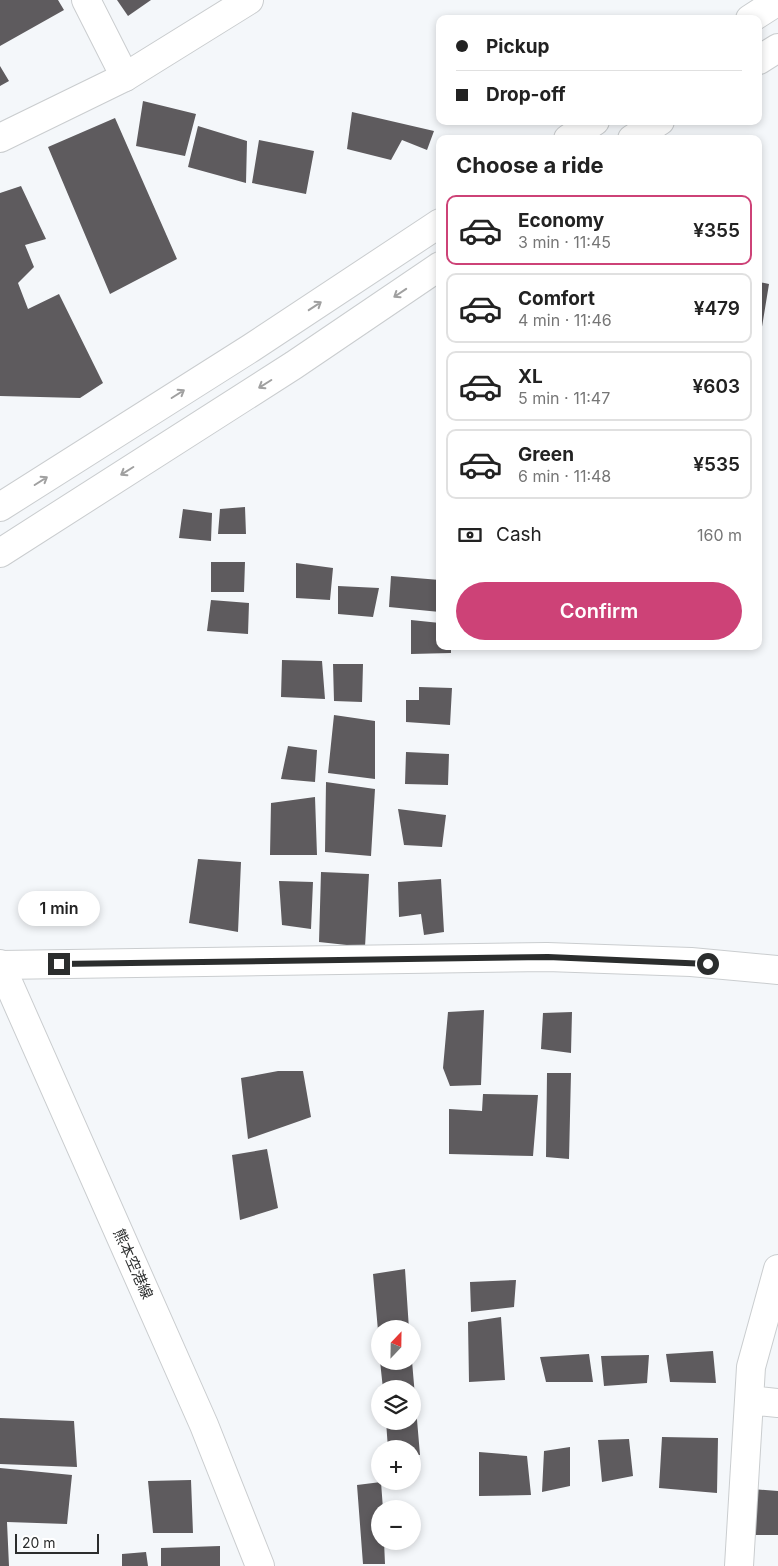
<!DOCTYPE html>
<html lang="en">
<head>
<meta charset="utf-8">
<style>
  :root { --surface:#fff; --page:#f6f6f6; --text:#222; --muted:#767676; --line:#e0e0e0; --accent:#cd4277 }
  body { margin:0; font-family:Inter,"Noto Sans JP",sans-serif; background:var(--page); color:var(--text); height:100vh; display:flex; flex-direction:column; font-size:19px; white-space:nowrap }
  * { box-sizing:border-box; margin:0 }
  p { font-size:16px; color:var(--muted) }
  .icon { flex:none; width:28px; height:28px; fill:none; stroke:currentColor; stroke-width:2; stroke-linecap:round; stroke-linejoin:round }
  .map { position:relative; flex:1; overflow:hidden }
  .sheet { position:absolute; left:436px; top:135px; width:326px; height:515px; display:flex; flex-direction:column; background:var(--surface); border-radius:10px; box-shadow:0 2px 8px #0003 }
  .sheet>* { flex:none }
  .hud { position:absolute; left:436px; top:15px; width:326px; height:110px; border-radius:10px; box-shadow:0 2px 8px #0003; display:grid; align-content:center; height:110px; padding:0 20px; background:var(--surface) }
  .needle { width:32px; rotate:22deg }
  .fabs { position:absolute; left:371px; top:1320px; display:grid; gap:10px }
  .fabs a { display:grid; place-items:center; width:50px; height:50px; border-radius:50%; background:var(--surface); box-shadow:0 2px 8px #0003; font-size:25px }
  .scale { position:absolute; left:15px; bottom:12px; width:84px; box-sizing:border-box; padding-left:5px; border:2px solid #2b2d2d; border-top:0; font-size:14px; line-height:18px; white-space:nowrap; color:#2b2d2d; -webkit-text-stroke:4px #fff; paint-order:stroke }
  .end { position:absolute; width:22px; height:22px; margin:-11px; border:6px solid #2b2d2d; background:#fff; box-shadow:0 0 0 2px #fff }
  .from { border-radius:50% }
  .bubble { position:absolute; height:35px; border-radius:18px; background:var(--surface); box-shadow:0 2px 8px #0003; font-size:16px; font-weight:600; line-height:35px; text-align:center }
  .hud b { display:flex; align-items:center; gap:18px; height:48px; font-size:19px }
  .hud b+b { border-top:1px solid var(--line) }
  .hud i { width:12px; height:12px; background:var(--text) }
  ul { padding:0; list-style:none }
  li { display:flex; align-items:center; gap:15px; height:70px; margin:0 10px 8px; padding:0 10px; border:2px solid var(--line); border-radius:10px }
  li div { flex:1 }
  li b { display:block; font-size:19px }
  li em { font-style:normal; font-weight:600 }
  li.on { border-color:var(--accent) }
  li>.icon { width:45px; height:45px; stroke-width:1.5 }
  h2 { padding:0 20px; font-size:22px; line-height:60px }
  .pay { display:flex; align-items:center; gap:12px; height:55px; padding:0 20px; font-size:19px }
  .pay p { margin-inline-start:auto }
  .cta { display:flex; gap:10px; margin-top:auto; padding:10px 20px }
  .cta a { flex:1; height:58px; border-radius:30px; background:var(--accent); color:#fff; font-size:20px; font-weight:600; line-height:58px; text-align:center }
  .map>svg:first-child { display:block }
  .building { fill:#5e5b5e }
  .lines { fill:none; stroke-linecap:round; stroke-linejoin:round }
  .minor-casing { stroke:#cacdcf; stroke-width:30 }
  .tertiary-casing { stroke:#cacdcf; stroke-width:30 }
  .secondary-casing { stroke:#cacdcf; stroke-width:30 }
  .minor { stroke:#fff; stroke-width:28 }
  .tertiary { stroke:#fff; stroke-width:28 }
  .secondary { stroke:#fff; stroke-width:28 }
  .oneway { stroke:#a0a0a0 }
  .route { stroke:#2b2d2d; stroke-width:6 }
  .labels { text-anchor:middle; stroke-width:5; stroke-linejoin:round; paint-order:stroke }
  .street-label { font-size:15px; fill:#2b2d2d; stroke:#fff }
</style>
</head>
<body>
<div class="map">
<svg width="778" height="1566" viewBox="0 0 778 1566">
  <rect width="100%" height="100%" fill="#f4f7fa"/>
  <path class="building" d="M0 0H58L64 10 0 46Z
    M117 0H151L128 16Z
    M0 66 9 81 0 86Z
    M143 101 196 114 185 156 136 146Z
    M352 112 434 131 427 150 402 140 391 160 347 149Z
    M115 118 177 259 110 294 48 147Z
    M198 126 247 141 246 183 188 167Z
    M259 140 314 151 306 194 252 183Z
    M21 186 46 239 25 245 34 267 18 283 28 309 59 294 103 383 80 398 0 396V193Z
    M759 282 769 284 760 339H759Z
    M245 507 246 534H218L220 509Z
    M183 509 212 513 211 541 179 538Z
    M211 562H245L244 592H211Z
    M296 563 333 568 330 600 296 598Z
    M391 576 440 580V612L389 607Z
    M338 586 379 588 373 617 338 614Z
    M211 600 249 603 248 634 207 631Z
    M411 620 440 623V646H451V653L411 654Z
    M282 660 322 661 325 699 281 697Z
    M333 664H363L362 702 334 701Z
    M419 687 452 688 450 725 406 722V700H419Z
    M334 715 375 721V779L328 773Z
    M288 746 317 750 315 782 281 779Z
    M406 752 449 754 448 785 405 784Z
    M326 782 375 789 371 856 325 852Z
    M315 797 317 855H270L271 803Z
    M398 809 446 815 442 847 404 845Z
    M198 859 241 862 238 932 189 923Z
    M321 872 369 874 365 947 319 942Z
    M441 879 444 932 424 935 421 914 399 917 398 882Z
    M279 881 313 882 311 929 282 925Z
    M484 1010 481 1085 450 1086 443 1068 448 1012Z
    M572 1012 571 1053 541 1049 543 1013Z
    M278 1071H303L311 1117 248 1139 241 1078Z
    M547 1073H571L569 1159 546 1157Z
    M483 1094 538 1095 533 1156 449 1154V1109L482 1111Z
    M267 1149 278 1208 240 1220 232 1155Z
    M405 1269 409 1329H380L379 1342 373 1274Z
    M516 1280 514 1307 471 1312 470 1282Z
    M501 1317 505 1380 469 1382 468 1322Z
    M713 1351 716 1383 670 1382 666 1354Z
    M589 1354 593 1382H546L540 1357Z
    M649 1355 647 1383 604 1386 601 1356Z
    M380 1361H412L420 1455H412V1449H388L386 1421H412V1389H383Z
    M0 1418 74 1421 77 1467 0 1464Z
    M662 1437 718 1438 717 1493 659 1488Z
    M629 1439 633 1476 602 1482 598 1440Z
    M570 1447V1486L542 1492 544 1451Z
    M479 1452 527 1456 531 1495 479 1496Z
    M0 1468 72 1475 67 1524 7 1522 9 1566H0Z
    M191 1480 193 1533H153L148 1481Z
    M381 1482 383 1509H380V1541H384L385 1564H363L357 1485Z
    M752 1489 778 1491V1535H749Z
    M220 1546V1566H161V1548Z
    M146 1552 148 1566H122V1554Z"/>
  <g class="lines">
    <defs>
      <path id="minor" d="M86 0 125 77
        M0 965 547 957 691 962 778 970
        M749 1400 778 1403
        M739 1566 751 1367 778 1269"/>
      <path id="tertiary" d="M750 19 778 1
        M759 60 778 48
        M0 138 125 77 249 0
        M568 139 595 121
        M632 139 660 121
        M0 507 251 348 440 223
        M0 553 294 365 440 266"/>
      <path id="secondary" d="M0 964 204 1425 260 1566"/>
    </defs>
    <use href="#minor" class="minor-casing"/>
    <use href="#tertiary" class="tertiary-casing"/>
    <use href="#secondary" class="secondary-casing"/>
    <use href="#minor" class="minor"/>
    <use href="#tertiary" class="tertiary"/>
    <use href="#secondary" class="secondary"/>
  </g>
  <defs><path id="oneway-shaft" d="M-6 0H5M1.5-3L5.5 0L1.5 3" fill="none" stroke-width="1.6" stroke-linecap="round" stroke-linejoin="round" transform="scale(1.25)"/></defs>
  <g class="oneway">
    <use href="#oneway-shaft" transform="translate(400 293) rotate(146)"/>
    <use href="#oneway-shaft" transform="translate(315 306) rotate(-33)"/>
    <use href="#oneway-shaft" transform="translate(265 384) rotate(148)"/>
    <use href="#oneway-shaft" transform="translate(178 394) rotate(-32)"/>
    <use href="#oneway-shaft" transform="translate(127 471) rotate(148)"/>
    <use href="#oneway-shaft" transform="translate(41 481) rotate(-32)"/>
  </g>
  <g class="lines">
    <path class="route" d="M59 964 548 957 708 964"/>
  </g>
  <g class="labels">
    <g class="street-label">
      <text transform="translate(133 1264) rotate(66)" y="5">熊本空港線</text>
    </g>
  </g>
</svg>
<div class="fabs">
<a><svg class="needle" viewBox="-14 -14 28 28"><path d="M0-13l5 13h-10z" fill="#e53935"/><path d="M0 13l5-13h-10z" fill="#767676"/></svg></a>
<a><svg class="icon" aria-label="layers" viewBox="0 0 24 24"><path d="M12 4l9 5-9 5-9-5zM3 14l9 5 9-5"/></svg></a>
<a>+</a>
<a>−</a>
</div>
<div class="scale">20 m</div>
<i class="end from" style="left:708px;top:964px"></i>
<i class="end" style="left:59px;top:964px"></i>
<div class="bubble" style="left:18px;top:891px;width:82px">1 min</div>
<div class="hud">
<b><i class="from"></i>Pickup</b>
<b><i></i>Drop-off</b>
</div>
<section class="sheet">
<h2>Choose a ride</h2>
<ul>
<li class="on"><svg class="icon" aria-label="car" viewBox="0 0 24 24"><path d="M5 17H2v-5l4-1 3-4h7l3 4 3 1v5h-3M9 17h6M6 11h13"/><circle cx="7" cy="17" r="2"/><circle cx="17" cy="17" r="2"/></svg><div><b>Economy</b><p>3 min · 11:45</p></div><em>¥355</em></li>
<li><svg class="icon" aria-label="car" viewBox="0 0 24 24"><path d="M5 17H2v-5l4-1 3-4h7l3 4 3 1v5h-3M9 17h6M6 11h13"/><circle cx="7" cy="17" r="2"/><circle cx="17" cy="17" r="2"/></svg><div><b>Comfort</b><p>4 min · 11:46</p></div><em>¥479</em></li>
<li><svg class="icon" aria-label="car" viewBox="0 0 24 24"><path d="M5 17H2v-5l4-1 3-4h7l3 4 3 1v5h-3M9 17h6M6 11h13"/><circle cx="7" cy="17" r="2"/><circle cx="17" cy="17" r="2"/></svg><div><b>XL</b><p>5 min · 11:47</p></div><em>¥603</em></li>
<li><svg class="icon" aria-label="car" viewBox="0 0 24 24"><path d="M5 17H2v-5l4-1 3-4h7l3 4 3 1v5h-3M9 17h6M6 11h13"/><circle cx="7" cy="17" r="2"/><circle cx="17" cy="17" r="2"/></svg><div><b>Green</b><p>6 min · 11:48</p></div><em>¥535</em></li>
</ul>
<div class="pay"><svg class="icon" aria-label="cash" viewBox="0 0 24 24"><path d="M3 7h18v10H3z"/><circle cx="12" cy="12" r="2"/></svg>Cash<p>160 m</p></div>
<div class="cta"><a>Confirm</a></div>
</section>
</div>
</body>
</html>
